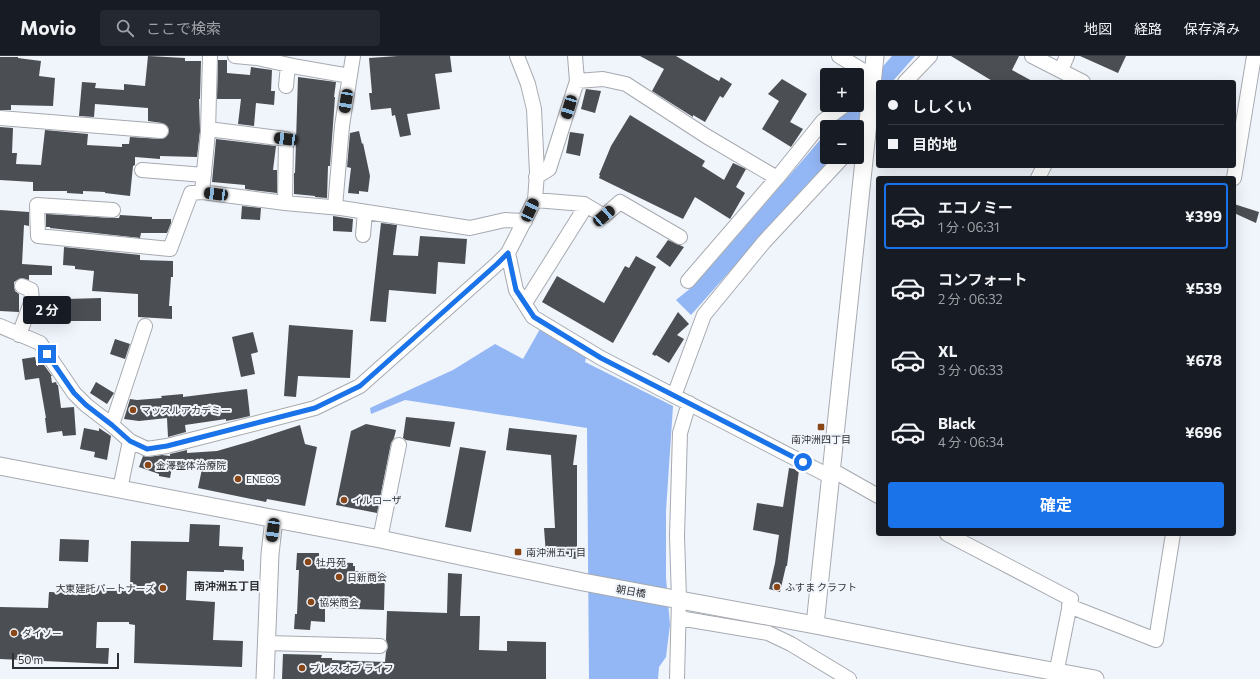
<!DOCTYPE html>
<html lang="ja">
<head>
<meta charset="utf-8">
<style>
  :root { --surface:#171b24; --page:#242831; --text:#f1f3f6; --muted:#9ea1a6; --line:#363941; --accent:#1a73e8 }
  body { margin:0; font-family:Commissioner,"Noto Sans JP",sans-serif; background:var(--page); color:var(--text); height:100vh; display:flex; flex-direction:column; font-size:15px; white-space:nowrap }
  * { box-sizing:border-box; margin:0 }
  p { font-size:13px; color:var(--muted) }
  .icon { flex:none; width:22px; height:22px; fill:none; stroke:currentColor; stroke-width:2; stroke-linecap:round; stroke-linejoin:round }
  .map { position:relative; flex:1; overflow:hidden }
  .drawer { position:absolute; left:876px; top:120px; width:360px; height:360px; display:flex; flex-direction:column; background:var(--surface); border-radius:4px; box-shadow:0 4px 16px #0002 }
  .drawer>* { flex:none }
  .guide { position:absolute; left:876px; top:24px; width:360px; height:88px; border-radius:4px; box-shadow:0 4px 16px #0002; display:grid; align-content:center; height:88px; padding:0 12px; background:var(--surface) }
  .buttons { position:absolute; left:820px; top:12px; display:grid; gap:8px }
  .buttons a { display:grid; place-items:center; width:44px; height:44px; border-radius:4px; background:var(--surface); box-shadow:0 4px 16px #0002; font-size:20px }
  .scale { position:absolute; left:12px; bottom:10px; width:107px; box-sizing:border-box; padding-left:4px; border:2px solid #2e2f32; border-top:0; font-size:11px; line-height:14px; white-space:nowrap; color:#2e2f32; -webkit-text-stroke:3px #f0f4fb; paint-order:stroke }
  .end { position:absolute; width:18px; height:18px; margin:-9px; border:5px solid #1a73e8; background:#fff; box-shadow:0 0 0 2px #fff }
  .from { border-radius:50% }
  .bubble { position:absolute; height:28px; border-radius:4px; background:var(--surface); box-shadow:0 4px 16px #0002; font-size:13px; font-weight:700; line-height:28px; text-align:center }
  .car { position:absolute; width:12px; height:24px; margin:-12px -6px; border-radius:5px; box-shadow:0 0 3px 1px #0007; background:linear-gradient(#222 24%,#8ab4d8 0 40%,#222 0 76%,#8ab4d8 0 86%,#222 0) }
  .guide b { display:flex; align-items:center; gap:14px; height:38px; font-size:15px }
  .guide b+b { border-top:1px solid var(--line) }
  .guide i { width:10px; height:10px; background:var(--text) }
  ul { padding:7px 0 0; list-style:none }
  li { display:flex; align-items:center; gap:12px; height:66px; margin:0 8px 6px; padding:0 4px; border:2px solid transparent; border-radius:4px }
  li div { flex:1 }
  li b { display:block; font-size:15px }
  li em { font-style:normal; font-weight:700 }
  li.selected { border-color:var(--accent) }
  li>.icon { width:36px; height:36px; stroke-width:1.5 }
  .primary-button { display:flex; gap:8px; margin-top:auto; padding:8px 12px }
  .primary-button a { flex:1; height:46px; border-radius:4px; background:var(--accent); color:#fff; font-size:16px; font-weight:700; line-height:46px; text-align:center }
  header { display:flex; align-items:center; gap:24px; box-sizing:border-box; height:56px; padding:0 20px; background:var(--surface); border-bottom:1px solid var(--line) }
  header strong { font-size:19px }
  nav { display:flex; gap:22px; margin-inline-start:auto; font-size:14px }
  .search { width:280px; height:36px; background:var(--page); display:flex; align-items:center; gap:10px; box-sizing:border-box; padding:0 14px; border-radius:4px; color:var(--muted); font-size:15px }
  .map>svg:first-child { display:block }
  .water { fill:#93b6f5 }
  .building { fill:#4b4e53 }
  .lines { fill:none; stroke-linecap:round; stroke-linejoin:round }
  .minor-casing { stroke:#a6aab0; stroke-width:16 }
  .tertiary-casing { stroke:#a6aab0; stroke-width:19 }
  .minor { stroke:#fff; stroke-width:14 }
  .tertiary { stroke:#fff; stroke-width:17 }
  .route { stroke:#1a73e8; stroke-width:5 }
  .poi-dot { fill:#894616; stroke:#f0f4fb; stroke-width:1.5 }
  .labels { text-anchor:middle; stroke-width:4; stroke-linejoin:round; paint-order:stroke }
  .poi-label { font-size:10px; fill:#2e2f32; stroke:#f0f4fb; text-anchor:start }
  .street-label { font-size:10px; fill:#2e2f32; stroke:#f0f4fb }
  .neighbourhood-label { font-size:11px; font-weight:bold; fill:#2e2f32; stroke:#f0f4fb }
</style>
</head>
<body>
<header>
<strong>Movio</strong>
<div class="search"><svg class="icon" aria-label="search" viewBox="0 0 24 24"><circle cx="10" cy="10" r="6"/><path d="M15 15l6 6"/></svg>ここで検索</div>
<nav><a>地図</a><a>経路</a><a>保存済み</a></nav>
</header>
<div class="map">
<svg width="1260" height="623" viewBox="0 0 1260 623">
  <rect width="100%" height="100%" fill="#f0f4fb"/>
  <path class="water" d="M892 0H915L892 26H878V42L853 71H831L850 49H857V40Z
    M827 76V101H833L800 136 691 259 676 244 692 231 719 201Z
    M540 273 587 299 585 306 673 350 666 455V522L670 569 666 601 659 611 658 623H589L587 372 405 344 371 358 370 352 453 314 495 288 523 303Z"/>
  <path class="building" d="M148 0 185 2V5H201L200 43H199L200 75 197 101 160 100V103L135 101V109L133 110 130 140 105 137V136L83 135V138L67 137V135H33V126L0 124V71L13 72 12 97H17L16 108 41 109 45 74 88 78 87 89 122 91V88H129L130 81 160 83 165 82 169 76 168 71 162 67 148 65V52L95 48 94 61 79 60 82 26 96 27 95 32 124 34V28L145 30Z
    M398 0H450L452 16 435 18 440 53 407 58 411 79 400 81 395 59 392 60 391 52 371 54 369 37H372L369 2Z
    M640 0H676L710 20 719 25 721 21 732 28 723 42 720 40 705 66 693 59V61L652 35 664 13Z
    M951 0H1019L1012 14 1034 26H994Z
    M1080 0H1126L1118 17Z
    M0 1H18V2L41 5 39 20 55 22 53 50 11 49V54H0Z
    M218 4H227V17L250 19 251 11 272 14 271 35H275L274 49 256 47 254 70 238 68 241 43H217Z
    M298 21 336 26 334 41H335L330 110H328L327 142 315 141V140L294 138V117H295Z
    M782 23 807 38 790 66 803 73 791 91 762 73 779 45 768 38Z
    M586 33 601 35 595 57 581 53Z
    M630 59 705 105 702 110 724 124 733 107 746 113 736 131 745 137 730 163 695 141 683 163 599 122 600 119H599L611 90Z
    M359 75 362 88 363 87 370 120 368 136 359 135V138L348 137 351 112 347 111 350 77Z
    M570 76 584 78 580 100 566 97Z
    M216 83 276 90 273 114H277V137L245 133V129L212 126Z
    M1234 148 1259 156 1256 167 1234 157Z
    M242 150 261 152 260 164 241 163Z
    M0 154 29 156V170L24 169 22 208 52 210V219H29V224L21 222 14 226V230L15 235 19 238V256L0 255Z
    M46 158 112 162H119L120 159 152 161V163H171V167L167 177H141L140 182 50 172V171H46Z
    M333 160 353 163 352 176 333 175Z
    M381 167 397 169 393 199 418 200 420 180 467 183 465 208 438 206 436 238 389 234 386 266 370 265Z
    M668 184 684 191 670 211 656 201Z
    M64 191 140 199V204L173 205V221H171L169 250H172V263L138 261V238L92 235 94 215 75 213V210L63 209Z
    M636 200 656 211 613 287 542 246 557 220 604 247 625 210 629 212Z
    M101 242V265H67V243Z
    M678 256 689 268 677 279 684 283 669 307 656 299 655 300 652 298Z
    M289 269 353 274 350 322 298 320 296 341 284 340Z
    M253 276 258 296 251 298 255 318 241 321 232 281Z
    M115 283 130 288 125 303 110 298Z
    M36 298 52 320H51L52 327 56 326 57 329H58L61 352 74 351 76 379 63 380 62 375 47 377 45 362H46L39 322 25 324 22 303 35 301 37 310H38Z
    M96 326 114 337 107 348 90 337Z
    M247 333 250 360 237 363 226 365V363L185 369 186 376 168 381 167 362 139 365 124 363 130 343 137 344 162 342 161 340 183 338V341Z
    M406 361 455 366 450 391 406 384 403 382Z
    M366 368 396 374 394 382 391 387 377 457 336 449 351 375Z
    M300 369 305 388 317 391 305 450 267 443 266 446 198 432 203 408 172 411 170 422 159 420V418L139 411 143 400 148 401 162 399 170 400V398L187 394V397L217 395 248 386Z
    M84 372 99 375V372L111 380 107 404 94 401 95 396 80 393Z
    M509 372 577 379 573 409H577V503L546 499 544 472H555L551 399 506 394Z
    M460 391 486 395 471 476 445 471Z
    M789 412 799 414 787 510H786L780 536 769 533 775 507 779 479 753 474 757 447 783 451Z
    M190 468 220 469 219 490 243 491 242 503 244 504V515L224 514V516L187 515 186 544 215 546 213 584 243 585 242 611 134 607 135 569 129 568V566H97L96 592H109L108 608 0 603V551L48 552 49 536 87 537V534L130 535 131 485 189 486Z
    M60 483 89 484 88 506 59 505Z
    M297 497H319V506L353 507V510H355V515L385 516 384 554 325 552V566L311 565 310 574 294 573 295 558H297L299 514H296Z
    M448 517 462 518 460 560H480L479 594 507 595V585L546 586V623H282L283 598 322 599 321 602H332V604L385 606 386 596 388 591 386 584 387 555 447 557Z"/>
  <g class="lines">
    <defs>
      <path id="minor" d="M235 0 257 2 298 11 350 20
        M575 0 577 25
        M839 0 872 20
        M1032 0 1083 26
        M1061 14 1067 0
        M905 26 930 0
        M286 30 288 9
        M857 41 871 31
        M0 62 161 75
        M208 73 286 83 285 147
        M142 114 204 119
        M536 121 549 113 577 25 603 23 626 28 706 80 777 122
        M1038 122 1044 110
        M1234 122 1254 0
        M202 136 285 147 341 152 470 172 505 164 525 165
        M535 144 584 148 604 160 620 146 680 181
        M335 151 342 70 353 0
        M113 154 37 149 38 180 170 193 191 137 202 136 208 76 210 0
        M363 179 365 156
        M508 197 516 234 533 261 601 302 831 421
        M688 225 777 122 823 65 845 49
        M525 247 586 150
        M0 270 40 287 74 337 86 349 112 369 130 385 147 393 167 390 315 352 360 330 497 208 508 197 535 144 537 117 534 53 528 28 517 0
        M19 279 32 244 31 234 22 230
        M674 340 704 259 764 186 843 101
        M112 369 145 270
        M832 414 878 440
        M120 433 130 385
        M947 478 1071 543 1055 623
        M380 483 399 389
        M1069 550 1156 584 1173 478
        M679 562 768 577 791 588 849 623
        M266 587 380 590
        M677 623 679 543 677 480 680 377 689 347"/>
      <path id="tertiary" d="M0 410 380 483 583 526 815 569 965 599 1095 623
        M815 569 875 0
        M265 623 270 498 274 463"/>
    </defs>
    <use href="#minor" class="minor-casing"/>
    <use href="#tertiary" class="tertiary-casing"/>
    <use href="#minor" class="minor"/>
    <use href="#tertiary" class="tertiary"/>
  </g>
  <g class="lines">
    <path class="route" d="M47 298 74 337 86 349 112 369 130 385 147 393 167 390 315 352 360 330 497 208 508 197 516 234 534 261 601 302 803 406"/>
  </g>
  <g class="poi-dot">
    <circle cx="133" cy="354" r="4"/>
    <rect x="817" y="367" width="8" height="8" rx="2"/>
    <circle cx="148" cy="409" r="4"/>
    <circle cx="238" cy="423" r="4"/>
    <circle cx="344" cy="444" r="4"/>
    <rect x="514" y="492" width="8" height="8" rx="2"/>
    <circle cx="308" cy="506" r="4"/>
    <circle cx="339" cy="521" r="4"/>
    <circle cx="777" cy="531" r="4"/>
    <circle cx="163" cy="532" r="4"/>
    <circle cx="311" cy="546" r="4"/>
    <circle cx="14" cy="577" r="4"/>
    <circle cx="302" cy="612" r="4"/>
  </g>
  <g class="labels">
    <g class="poi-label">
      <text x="141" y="358">マッスルアカデミー</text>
      <text x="821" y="387" text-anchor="middle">南沖洲四丁目</text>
      <text x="156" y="413">金澤整体治療院</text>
      <text x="246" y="427">ENEOS</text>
      <text x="352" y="448">イルローザ</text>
      <text x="526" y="500">南沖洲五丁目</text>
      <text x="316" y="510">牡丹苑</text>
      <text x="347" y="525">日新商会</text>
      <text x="785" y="535">ふすま クラフト</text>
      <text x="155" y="536" text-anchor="end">大東建託パートナーズ</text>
      <text x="319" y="550">協栄商会</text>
      <text x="22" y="581">ダイソー</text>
      <text x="310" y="616">ブレス オブ ライフ</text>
    </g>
    <g class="street-label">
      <text transform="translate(631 535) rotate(10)" y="4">朝日橋</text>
    </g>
    <g class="neighbourhood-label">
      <text x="227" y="534">南沖洲五丁目</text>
    </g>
  </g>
</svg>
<div class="buttons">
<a>+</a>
<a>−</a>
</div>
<div class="scale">50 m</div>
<i class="end from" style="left:803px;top:406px"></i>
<i class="end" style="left:47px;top:298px"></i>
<div class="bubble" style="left:23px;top:240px;width:48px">2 分</div>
<i class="car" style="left:346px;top:45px;rotate:189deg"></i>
<i class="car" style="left:569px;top:51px;rotate:197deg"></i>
<i class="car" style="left:286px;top:83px;rotate:277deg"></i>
<i class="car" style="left:216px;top:138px;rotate:277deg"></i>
<i class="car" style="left:530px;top:154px;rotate:25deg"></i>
<i class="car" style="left:604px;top:160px;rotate:49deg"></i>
<i class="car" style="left:273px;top:474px;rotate:188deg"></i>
<div class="guide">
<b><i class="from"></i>ししくい</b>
<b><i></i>目的地</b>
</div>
<section class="drawer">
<ul>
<li class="selected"><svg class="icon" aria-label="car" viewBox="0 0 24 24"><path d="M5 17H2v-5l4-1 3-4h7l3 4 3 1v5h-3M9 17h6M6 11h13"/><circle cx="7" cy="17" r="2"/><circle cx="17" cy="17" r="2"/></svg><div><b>エコノミー</b><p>1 分 · 06:31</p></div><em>¥399</em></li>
<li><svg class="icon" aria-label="car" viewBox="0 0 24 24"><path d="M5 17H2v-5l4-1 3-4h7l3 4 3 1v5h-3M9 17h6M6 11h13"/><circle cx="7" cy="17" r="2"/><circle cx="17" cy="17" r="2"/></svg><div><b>コンフォート</b><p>2 分 · 06:32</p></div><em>¥539</em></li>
<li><svg class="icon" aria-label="car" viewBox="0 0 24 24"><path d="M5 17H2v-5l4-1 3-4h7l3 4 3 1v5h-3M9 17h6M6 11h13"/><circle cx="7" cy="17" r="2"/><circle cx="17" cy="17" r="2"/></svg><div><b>XL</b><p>3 分 · 06:33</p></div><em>¥678</em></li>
<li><svg class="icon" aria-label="car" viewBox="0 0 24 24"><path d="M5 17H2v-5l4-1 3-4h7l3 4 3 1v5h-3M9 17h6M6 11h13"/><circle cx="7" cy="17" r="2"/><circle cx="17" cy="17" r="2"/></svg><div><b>Black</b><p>4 分 · 06:34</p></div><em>¥696</em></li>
</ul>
<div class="primary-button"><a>確定</a></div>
</section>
</div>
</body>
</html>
